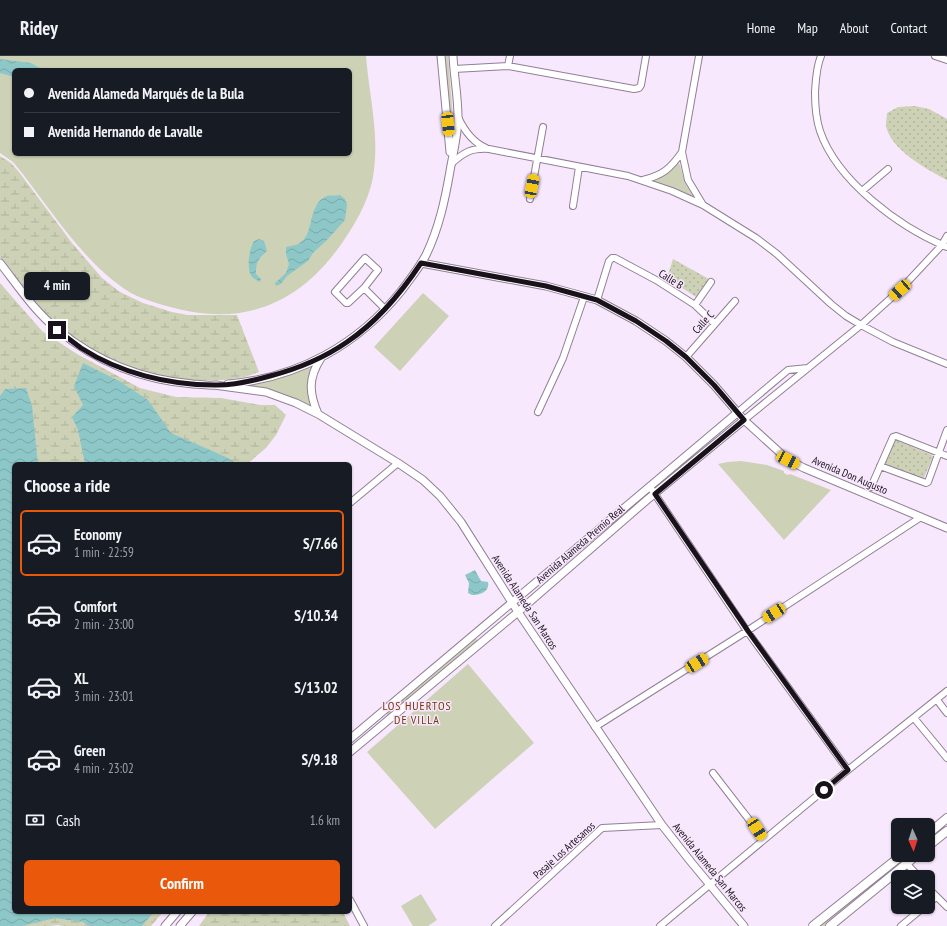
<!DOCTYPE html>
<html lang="en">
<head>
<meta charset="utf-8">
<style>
  :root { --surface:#171b24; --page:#20242c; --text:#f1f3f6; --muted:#9ea1a6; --line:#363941; --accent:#ea580c }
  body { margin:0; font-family:"PT Sans Narrow",sans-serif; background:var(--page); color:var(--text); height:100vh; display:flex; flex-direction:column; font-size:15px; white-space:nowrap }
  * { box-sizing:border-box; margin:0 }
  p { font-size:13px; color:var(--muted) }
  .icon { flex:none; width:22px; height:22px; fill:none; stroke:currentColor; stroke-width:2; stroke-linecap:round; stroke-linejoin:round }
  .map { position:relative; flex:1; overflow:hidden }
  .sheet { position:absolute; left:12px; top:406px; width:340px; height:452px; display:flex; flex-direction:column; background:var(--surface); border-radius:6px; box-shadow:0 1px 3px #0004 }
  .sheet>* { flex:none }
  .banner { position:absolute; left:12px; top:12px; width:340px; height:88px; border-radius:6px; box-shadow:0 1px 3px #0004; display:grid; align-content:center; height:88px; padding:0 12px; background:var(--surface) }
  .needle { width:26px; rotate:177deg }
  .tools { position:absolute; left:891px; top:762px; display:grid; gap:8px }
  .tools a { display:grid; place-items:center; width:44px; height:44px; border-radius:6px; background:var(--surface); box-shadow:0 1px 3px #0004; font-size:20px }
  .end { position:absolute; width:18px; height:18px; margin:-9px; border:5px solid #19121b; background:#fff; box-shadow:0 0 0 2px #fff }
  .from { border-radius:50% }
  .bubble { position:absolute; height:28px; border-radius:6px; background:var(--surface); box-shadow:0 1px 3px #0004; font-size:13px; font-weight:700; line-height:28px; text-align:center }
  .car { position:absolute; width:12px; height:24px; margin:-12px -6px; border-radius:5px; box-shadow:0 0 3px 1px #0007; background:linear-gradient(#f5c518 24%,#345 0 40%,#f5c518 0 76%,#345 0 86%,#f5c518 0) }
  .banner b { display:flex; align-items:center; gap:14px; height:38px; font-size:15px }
  .banner b+b { border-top:1px solid var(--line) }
  .banner i { width:10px; height:10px; background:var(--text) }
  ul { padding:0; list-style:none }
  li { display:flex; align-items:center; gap:12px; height:66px; margin:0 8px 6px; padding:0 4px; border:2px solid transparent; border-radius:6px }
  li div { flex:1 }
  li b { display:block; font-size:15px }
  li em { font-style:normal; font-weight:700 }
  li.selected { border-color:var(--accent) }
  li>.icon { width:36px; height:36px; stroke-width:1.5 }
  h2 { padding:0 12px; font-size:18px; line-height:48px }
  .pay { display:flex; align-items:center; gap:10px; height:44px; padding:0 12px; font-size:15px }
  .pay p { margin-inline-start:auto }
  .button { display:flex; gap:8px; margin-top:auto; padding:8px 12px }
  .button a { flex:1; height:46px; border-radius:6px; background:var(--accent); color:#fff; font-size:16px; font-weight:700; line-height:46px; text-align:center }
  header { display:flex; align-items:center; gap:24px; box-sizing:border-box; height:56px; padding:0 20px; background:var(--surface); border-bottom:1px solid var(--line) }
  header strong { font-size:19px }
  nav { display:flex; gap:22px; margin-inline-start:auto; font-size:14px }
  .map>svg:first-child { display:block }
  .green { fill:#cdd2b6; fill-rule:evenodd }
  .wetland { fill:url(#wetland-marsh) }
  .park { fill:url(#park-dots) }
  .water { fill:url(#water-waves) }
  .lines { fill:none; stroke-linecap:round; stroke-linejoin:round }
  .minor-casing { stroke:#917f96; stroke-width:8 }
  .tertiary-casing { stroke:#917f96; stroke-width:9 }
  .secondary-casing { stroke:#917f96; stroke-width:10 }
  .minor { stroke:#fff; stroke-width:6 }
  .tertiary { stroke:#fff; stroke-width:7 }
  .secondary { stroke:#fff; stroke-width:8 }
  .route { stroke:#19121b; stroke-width:5 }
  .labels { text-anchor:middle; stroke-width:3; stroke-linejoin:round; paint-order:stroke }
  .street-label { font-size:11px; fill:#19121b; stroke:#f8e8fd }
  .neighbourhood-label { font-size:12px; letter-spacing:1px; fill:#73360c; stroke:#f8e8fd }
</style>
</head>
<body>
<header>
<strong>Ridey</strong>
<nav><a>Home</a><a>Map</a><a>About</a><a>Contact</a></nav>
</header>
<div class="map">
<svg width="947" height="870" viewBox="0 0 947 870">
  <defs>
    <pattern id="wetland-marsh" width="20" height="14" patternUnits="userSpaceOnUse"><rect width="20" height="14" fill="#cdd2b6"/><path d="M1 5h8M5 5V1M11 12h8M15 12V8" fill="none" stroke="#afb39c"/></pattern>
    <pattern id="park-dots" width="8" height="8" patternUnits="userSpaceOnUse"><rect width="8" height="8" fill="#cdd2b6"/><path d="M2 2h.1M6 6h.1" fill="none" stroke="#afb39c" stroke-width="1.8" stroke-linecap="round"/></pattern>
    <pattern id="water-waves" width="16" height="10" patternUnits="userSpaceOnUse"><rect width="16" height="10" fill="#8dc7c8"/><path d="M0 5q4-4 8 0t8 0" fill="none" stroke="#79aaab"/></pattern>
  </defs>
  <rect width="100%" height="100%" fill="#f8e8fd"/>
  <path class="green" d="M0 0H366C369 38 379 76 374 114 372 136 360 160 348 178 307 243 250 272 174 252 159 248 138 242 126 234 83 205 53 157 22 117L13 106 0 97ZM14 14H350V98H14Z
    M445 0H448L453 61 451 74Z
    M678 106 680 109 685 127 694 142 653 125C663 120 670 114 678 106Z
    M423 237 449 260 400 315 374 291Z
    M309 310 312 311C306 324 307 337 311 351L242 330C264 325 290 323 309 310Z
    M741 405 767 409 784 415V417L788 419 790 418 831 434 784 484 718 408 728 406Z
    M475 581 478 585 389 661 386 657Z
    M468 608 534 687 435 773 367 696Z
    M905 799H914L827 870H818Z
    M421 838 437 864 428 870H413L401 850Z"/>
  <path class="wetland" d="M0 100 11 107 19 116 72 187 102 222 120 236 143 247 172 256 188 259H237L259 316 245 321 222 324H191L150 318 114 305 86 292 58 270 43 255 0 201Z
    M0 227 42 275 77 298 140 332 176 341 221 342 260 349H275L286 359 276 379 266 392 247 408H14V856H163L151 870H62L58 869 50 870H0Z
    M209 856H343L350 870H199Z"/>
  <path class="park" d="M915 50 929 53 947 63V124C928 114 889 93 886 69 886 65 887 61 887 57L898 51Z
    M673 203 709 223 696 241 667 222Z
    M895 384 932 399 933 401 923 424 885 409 884 406Z"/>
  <path class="water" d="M0 3 31 7 38 11 49 14H14V21L0 17Z
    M340 139 345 143 347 149 345 164 327 184 313 197 308 205 287 220 281 228 276 230 275 227 286 217 289 208 286 198V191C291 190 298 189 301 186 315 176 307 148 327 140 331 139 336 140 340 139Z
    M259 183 264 185 267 195C258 203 256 206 256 218L261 223 260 226C258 225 254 223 252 221 246 213 249 193 254 185Z
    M83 307 119 325 148 344 171 377 226 401 237 408H85L78 374 72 361 83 349 74 330Z
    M26 332 32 350 38 408H14V856H154L142 870H88L83 866 55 862 22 870H0V340L5 333Z
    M475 514 481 525 488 526C490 536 480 539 472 539L468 537 469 527 465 519Z"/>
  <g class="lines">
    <defs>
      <path id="minor" d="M699 0 682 96 688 124 703 149
        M821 0C816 12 816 23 815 36 815 48 816 63 820 75 837 125 899 171 947 191
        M935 0 947 4
        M508 10 510 0
        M454 13 508 10 634 33 639 32 641 29 646 0
        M458 61C464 74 472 86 486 92
        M451 108C464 96 471 92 489 93L628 120 672 135 703 149 756 182 777 198 831 248 846 260 861 269 893 286 947 308
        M643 124C663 119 670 113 682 96
        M862 135 888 113
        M530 143 543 71
        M573 150 579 111
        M364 232 378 214 365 202 335 236 346 247H348L364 232 385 253
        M597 244 609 205 612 202H615L656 224 695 249 715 268
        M695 249 711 226
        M686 301 735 245
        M538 356 563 302 584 241
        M737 357 788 314 808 312
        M744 364 861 269 900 234 942 189 947 180
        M880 410 926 427 928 426 947 374
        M650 431 747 575 848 714
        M871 431 893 381 896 380 947 400
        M350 447 398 407
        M937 644 947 657
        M914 662 947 702
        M595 671 747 575 921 461
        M713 717 764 783
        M907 808 919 821
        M928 832 947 851
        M350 844 364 870
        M928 848 936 841
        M495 870 602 772 662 769
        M660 870 848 714 947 635
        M901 870 924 851"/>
      <path id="tertiary" d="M441 0 450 96
        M0 207C18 230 35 256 58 274 97 306 144 324 193 328 201 328 209 330 217 329
        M421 207 546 230 597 244 636 265 666 285 686 301 714 329 744 364 788 404 804 412 947 472
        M228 328C298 322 358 289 402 234 410 223 419 212 426 199 439 172 445 144 450 115 453 97 458 79 458 61 458 41 454 20 453 0
        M214 329 266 336 296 347 318 358 398 407 423 424 440 440 461 466 518 556 662 769 691 806 744 870
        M318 358C309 337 308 322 321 302
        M350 683 737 357
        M350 696 518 556 648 443 744 364
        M165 870 177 856
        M180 870 192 856"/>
      <path id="secondary" d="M928 778 947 762
        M928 790 947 775
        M813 870 902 799
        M830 870 917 799"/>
    </defs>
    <use href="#minor" class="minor-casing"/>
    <use href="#tertiary" class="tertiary-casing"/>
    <use href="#secondary" class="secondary-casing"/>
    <use href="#minor" class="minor"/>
    <use href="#tertiary" class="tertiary"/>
    <use href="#secondary" class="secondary"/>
  </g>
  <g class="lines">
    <path class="route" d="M57 274C65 280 73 286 81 292 120 317 168 329 214 329 232 330 252 325 270 320 297 313 324 302 347 286 377 266 401 237 421 207L546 230 597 244 636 265 666 285 686 301 714 329 744 364 655 438 748 575 848 714 824 734"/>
  </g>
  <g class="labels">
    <g class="street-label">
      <text transform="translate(671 223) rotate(32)" y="4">Calle B</text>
      <text transform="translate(703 266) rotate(-48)" y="4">Calle C</text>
      <text transform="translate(850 419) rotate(23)" y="4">Avenida Don Augusto</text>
      <text transform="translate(580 488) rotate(-41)" y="4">Avenida Alameda Premio Real</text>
      <text transform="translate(525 546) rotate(57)" y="4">Avenida Alameda San Marcos</text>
      <text transform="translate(564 794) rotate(-42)" y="4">Pasaje Los Artesanos</text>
      <text transform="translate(710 811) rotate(51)" y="4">Avenida Alameda San Marcos</text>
    </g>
    <g class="neighbourhood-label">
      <text x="417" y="654">LOS HUERTOS<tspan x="417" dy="14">DE VILLA</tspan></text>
    </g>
  </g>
</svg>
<div class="tools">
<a><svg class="needle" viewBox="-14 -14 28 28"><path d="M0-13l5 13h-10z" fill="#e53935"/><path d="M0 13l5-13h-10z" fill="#9ea1a6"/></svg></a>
<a><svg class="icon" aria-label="layers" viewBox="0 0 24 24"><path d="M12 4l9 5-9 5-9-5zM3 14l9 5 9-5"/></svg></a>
</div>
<i class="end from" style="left:824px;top:734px"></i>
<i class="end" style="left:57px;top:274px"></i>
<div class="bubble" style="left:24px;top:216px;width:66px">4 min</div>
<i class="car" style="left:448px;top:68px;rotate:174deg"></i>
<i class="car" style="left:532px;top:130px;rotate:11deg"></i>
<i class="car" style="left:900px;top:234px;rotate:228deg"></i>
<i class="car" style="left:788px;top:404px;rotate:117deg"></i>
<i class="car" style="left:774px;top:557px;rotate:237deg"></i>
<i class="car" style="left:697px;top:607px;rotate:58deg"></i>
<i class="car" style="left:757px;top:773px;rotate:147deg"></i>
<div class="banner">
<b><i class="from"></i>Avenida Alameda Marqués de la Bula</b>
<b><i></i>Avenida Hernando de Lavalle</b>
</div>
<section class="sheet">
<h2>Choose a ride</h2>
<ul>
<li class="selected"><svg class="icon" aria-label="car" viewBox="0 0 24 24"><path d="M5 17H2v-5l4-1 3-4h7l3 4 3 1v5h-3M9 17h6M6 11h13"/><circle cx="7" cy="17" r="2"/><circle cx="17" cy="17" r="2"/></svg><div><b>Economy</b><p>1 min · 22:59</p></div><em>S/7.66</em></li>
<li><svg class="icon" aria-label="car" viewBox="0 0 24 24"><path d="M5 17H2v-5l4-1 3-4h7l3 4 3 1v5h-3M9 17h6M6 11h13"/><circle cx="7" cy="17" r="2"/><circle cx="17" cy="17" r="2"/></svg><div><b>Comfort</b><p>2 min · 23:00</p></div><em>S/10.34</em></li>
<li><svg class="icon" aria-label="car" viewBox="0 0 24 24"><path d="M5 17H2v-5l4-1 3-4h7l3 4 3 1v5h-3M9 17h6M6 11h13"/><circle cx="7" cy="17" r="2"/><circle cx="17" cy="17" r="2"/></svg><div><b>XL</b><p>3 min · 23:01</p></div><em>S/13.02</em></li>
<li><svg class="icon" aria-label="car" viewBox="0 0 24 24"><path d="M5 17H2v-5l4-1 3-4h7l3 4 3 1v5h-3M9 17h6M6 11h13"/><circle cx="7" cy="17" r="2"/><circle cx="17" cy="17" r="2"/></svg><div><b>Green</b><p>4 min · 23:02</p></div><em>S/9.18</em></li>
</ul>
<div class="pay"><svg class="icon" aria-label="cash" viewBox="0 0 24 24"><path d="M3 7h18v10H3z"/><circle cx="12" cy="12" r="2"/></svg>Cash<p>1.6 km</p></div>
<div class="button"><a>Confirm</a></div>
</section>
</div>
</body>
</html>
